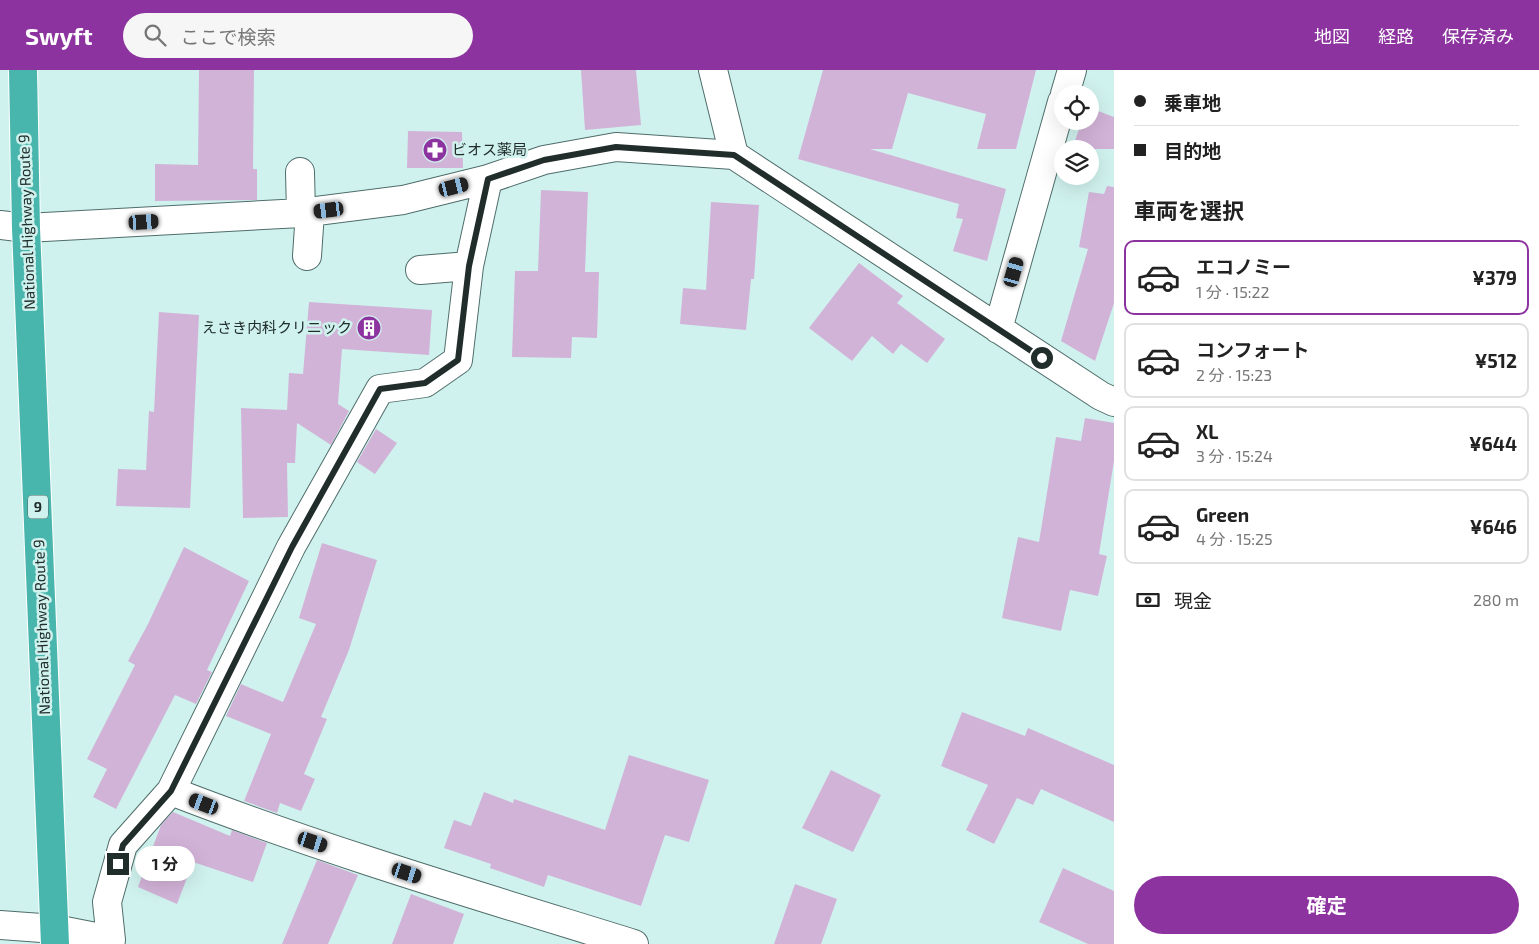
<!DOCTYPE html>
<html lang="ja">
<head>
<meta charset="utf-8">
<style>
  :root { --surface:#fff; --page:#f6f6f6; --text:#222; --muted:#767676; --line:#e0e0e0; --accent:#8d339f }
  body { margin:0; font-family:"Exo 2","Noto Sans JP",sans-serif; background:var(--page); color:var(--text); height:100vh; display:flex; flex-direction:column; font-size:19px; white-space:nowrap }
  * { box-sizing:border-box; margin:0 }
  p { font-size:16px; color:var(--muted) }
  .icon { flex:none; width:28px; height:28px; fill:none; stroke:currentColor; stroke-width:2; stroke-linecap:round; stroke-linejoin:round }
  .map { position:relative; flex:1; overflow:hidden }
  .details { display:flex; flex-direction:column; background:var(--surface); width:425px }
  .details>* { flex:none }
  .top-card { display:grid; align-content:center; height:110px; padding:0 20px; background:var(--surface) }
  .controls { position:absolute; left:1054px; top:15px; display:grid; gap:10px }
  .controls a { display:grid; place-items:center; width:45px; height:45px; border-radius:50%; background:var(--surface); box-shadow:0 5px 20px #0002; font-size:25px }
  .end { position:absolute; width:22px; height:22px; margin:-11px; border:6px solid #202d2b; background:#fff; box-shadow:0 0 0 2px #fff }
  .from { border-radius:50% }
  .bubble { position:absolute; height:35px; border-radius:18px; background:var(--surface); box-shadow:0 5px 20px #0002; font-size:16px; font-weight:700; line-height:35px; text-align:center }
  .car { position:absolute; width:15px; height:30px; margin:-15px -8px; border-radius:6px; box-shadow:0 0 4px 1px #0007; background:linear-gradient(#222 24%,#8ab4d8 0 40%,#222 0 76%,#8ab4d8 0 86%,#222 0) }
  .top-card b { display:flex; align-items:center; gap:18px; height:48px; font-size:19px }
  .top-card b+b { border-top:1px solid var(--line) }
  .top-card i { width:12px; height:12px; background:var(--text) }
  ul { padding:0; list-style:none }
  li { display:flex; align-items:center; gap:15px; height:75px; margin:0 10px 8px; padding:0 10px; border:2px solid var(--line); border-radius:10px }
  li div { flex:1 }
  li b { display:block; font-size:19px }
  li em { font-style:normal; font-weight:700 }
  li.selected { border-color:var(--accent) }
  li>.icon { width:45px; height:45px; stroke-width:1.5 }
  h2 { padding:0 20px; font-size:22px; line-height:60px }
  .pay { display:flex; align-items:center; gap:12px; height:55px; padding:0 20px; font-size:19px }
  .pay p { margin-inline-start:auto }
  .cta { display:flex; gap:10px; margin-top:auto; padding:10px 20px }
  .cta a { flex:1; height:58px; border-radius:30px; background:var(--accent); color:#fff; font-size:20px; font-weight:700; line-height:58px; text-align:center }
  header { display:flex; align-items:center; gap:30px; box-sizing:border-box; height:70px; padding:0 25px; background:var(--accent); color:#fff }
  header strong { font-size:24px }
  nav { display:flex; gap:28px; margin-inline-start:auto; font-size:18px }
  .search { width:350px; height:45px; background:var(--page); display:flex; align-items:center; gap:12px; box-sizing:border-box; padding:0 18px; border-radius:28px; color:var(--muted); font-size:19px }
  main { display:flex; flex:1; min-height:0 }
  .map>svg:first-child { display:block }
  .building { fill:#d2b3d8 }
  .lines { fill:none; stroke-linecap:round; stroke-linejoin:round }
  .minor-casing { stroke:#4f6d6a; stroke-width:30 }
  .highway-casing { stroke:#fff; stroke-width:30 }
  .minor { stroke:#fff; stroke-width:28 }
  .highway { stroke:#49b6ad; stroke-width:28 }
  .route { stroke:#202d2b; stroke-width:6 }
  .labels { text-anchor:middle; stroke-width:5; stroke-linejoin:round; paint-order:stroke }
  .shield { fill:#d0f2ee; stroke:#556866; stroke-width:1 }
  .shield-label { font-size:14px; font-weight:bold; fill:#202d2b }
  .poi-label { font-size:15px; fill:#202d2b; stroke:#d0f2ee; text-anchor:start }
  .street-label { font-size:15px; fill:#202d2b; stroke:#d0f2ee }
</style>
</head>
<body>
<header>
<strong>Swyft</strong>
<div class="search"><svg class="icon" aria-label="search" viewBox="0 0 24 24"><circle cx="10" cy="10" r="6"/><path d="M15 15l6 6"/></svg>ここで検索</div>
<nav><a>地図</a><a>経路</a><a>保存済み</a></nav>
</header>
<main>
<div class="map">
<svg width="1114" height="874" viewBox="0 0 1114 874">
  <rect width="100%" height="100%" fill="#d0f2ee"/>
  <path class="building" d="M199 0H254L253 99H257V130L155 131V94L198 95Z
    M581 0H636L641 55 585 60Z
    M823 0H1036L1016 79H977L986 44 908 23 892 79H870L1006 119 987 191 953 181 963 149 956 148 959 134 798 89Z
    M1090 38 1114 47V79H1072L1082 51H1090Z
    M408 61 462 62 463 98H407Z
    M1107 116 1114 117V233L1095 291 1061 271 1088 179 1079 177 1089 122 1104 124Z
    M541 120 588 122 585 202H599L597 268 572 267 571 288 512 287 515 201H538Z
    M711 132 759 135 754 209H751L746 260 680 254 683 218 706 220Z
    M859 193 903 226 897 233 945 269 927 293 901 274 893 284 872 266 852 291 809 258Z
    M309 232 432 240 429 285 342 279 338 334 349 341 331 375 297 353 295 393H287L288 447 243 448 241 338 287 340 289 303 303 304Z
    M159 242 199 245 190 438 116 436 118 399 146 400 149 341 154 342Z
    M1085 348 1114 353V391L1099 484 1107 486 1098 526 1070 520 1061 561 1002 548 1018 467 1039 472 1056 367 1081 371Z
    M376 359 397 373 375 404 357 392Z
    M322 473 377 490 349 580 321 647 327 649 304 704 315 709 301 741 280 733 277 743 244 731 271 664 226 646 241 614 283 632 316 554 299 548Z
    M184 477 249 511 207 600 212 602 196 634 175 625 116 739 93 727 107 699 87 689 135 595 128 591 148 554Z
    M962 642 1025 666 1028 658 1114 695V752L1041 719 1033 735 1017 728 994 774 966 760 988 715 941 696Z
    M629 685 709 710 689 772 665 765 641 836 548 805 544 817 490 798 491 794 444 778 454 750 471 756 484 722 513 733 514 729 605 760Z
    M831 700 881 725 853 782 802 758Z
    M173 742 230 766 232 760 267 773 253 812 193 792 177 834 138 817 161 755Z
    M317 790 358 805 328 874H282Z
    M1063 798 1114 821V874H1088L1039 852Z
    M795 814 837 829 821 874H774Z
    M411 824 464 844 453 874H392Z"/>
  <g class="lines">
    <defs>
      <path id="minor" d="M713 0 734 85
        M1065 24 1072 0
        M300 102 301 143
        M0 155 26 158 301 143 403 130 488 109 544 90 616 77 734 85 1101 326 1114 332
        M307 186 310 142
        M420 200 469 196
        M998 259 1062 32
        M171 721 291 477 380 319 425 313 458 290 469 196 488 109
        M0 855 55 859 111 870 107 832 123 775 171 721C323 780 479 826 634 874"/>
      <path id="highway" d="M23 0 26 158 55 874"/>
    </defs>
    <use href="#minor" class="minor-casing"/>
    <use href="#highway" class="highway-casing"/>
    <use href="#minor" class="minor"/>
    <use href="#highway" class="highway"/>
  </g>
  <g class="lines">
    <path class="route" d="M118 794 123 775 171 721 292 477 380 319 425 313 458 290 469 196 488 109 544 90 616 77 734 85 1042 288"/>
  </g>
  <defs>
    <symbol id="pharmacy-disc" viewBox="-11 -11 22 22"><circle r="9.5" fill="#8d339f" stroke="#d0f2ee"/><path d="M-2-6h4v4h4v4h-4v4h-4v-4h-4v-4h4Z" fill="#fff"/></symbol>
    <symbol id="building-disc" viewBox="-11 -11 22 22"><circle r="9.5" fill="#8d339f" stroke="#d0f2ee"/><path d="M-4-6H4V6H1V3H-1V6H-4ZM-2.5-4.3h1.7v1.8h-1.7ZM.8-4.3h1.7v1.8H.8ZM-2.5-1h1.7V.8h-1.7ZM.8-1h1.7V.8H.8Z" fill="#fff"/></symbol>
  </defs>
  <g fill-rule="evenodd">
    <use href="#pharmacy-disc" x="421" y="66" width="28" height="28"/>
    <use href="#building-disc" x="355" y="244" width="28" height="28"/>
  </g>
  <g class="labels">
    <rect class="shield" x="28" y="425.5" width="20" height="23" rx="4"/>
    <g class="shield-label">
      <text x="38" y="442">9</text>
    </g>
    <g class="poi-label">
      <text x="452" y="85">ビオス薬局</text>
      <text x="352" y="263" text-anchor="end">えさき内科クリニック</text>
    </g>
    <g class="street-label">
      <text transform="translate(27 152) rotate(-92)" y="5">National Highway Route 9</text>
      <text transform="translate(42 557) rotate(-92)" y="5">National Highway Route 9</text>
    </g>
  </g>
</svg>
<div class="controls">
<a><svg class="icon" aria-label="locate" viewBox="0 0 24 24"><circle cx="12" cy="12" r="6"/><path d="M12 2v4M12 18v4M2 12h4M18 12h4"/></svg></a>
<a><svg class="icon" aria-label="layers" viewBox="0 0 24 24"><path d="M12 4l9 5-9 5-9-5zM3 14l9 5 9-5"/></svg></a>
</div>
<i class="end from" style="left:1042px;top:288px"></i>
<i class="end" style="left:118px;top:794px"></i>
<div class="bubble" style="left:135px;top:776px;width:60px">1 分</div>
<i class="car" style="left:454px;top:117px;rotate:76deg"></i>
<i class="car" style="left:329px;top:140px;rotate:263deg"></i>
<i class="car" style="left:144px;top:152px;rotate:87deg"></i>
<i class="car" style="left:1014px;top:202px;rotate:16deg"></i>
<i class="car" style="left:204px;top:734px;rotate:291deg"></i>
<i class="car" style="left:313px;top:772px;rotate:108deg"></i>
<i class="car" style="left:407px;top:803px;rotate:108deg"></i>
</div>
<section class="details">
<div class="top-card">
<b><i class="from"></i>乗車地</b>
<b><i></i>目的地</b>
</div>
<h2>車両を選択</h2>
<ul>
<li class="selected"><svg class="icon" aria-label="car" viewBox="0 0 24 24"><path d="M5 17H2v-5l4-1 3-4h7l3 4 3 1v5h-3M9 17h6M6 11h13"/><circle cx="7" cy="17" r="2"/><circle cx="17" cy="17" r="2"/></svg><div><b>エコノミー</b><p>1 分 · 15:22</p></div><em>¥379</em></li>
<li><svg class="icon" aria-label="car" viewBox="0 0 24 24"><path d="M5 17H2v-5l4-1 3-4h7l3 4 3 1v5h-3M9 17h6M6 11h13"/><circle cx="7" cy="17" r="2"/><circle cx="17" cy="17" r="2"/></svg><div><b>コンフォート</b><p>2 分 · 15:23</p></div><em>¥512</em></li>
<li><svg class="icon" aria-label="car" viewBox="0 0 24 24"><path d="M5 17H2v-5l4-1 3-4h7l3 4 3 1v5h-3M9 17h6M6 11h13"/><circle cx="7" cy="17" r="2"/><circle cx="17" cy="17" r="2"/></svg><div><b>XL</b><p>3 分 · 15:24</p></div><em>¥644</em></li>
<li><svg class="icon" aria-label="car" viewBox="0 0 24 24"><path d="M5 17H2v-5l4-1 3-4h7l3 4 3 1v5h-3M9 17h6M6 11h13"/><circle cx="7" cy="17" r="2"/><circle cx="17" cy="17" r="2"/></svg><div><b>Green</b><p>4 分 · 15:25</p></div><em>¥646</em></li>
</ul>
<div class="pay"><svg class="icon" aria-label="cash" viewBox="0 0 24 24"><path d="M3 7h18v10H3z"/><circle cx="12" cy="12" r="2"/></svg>現金<p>280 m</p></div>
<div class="cta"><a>確定</a></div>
</section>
</main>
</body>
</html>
